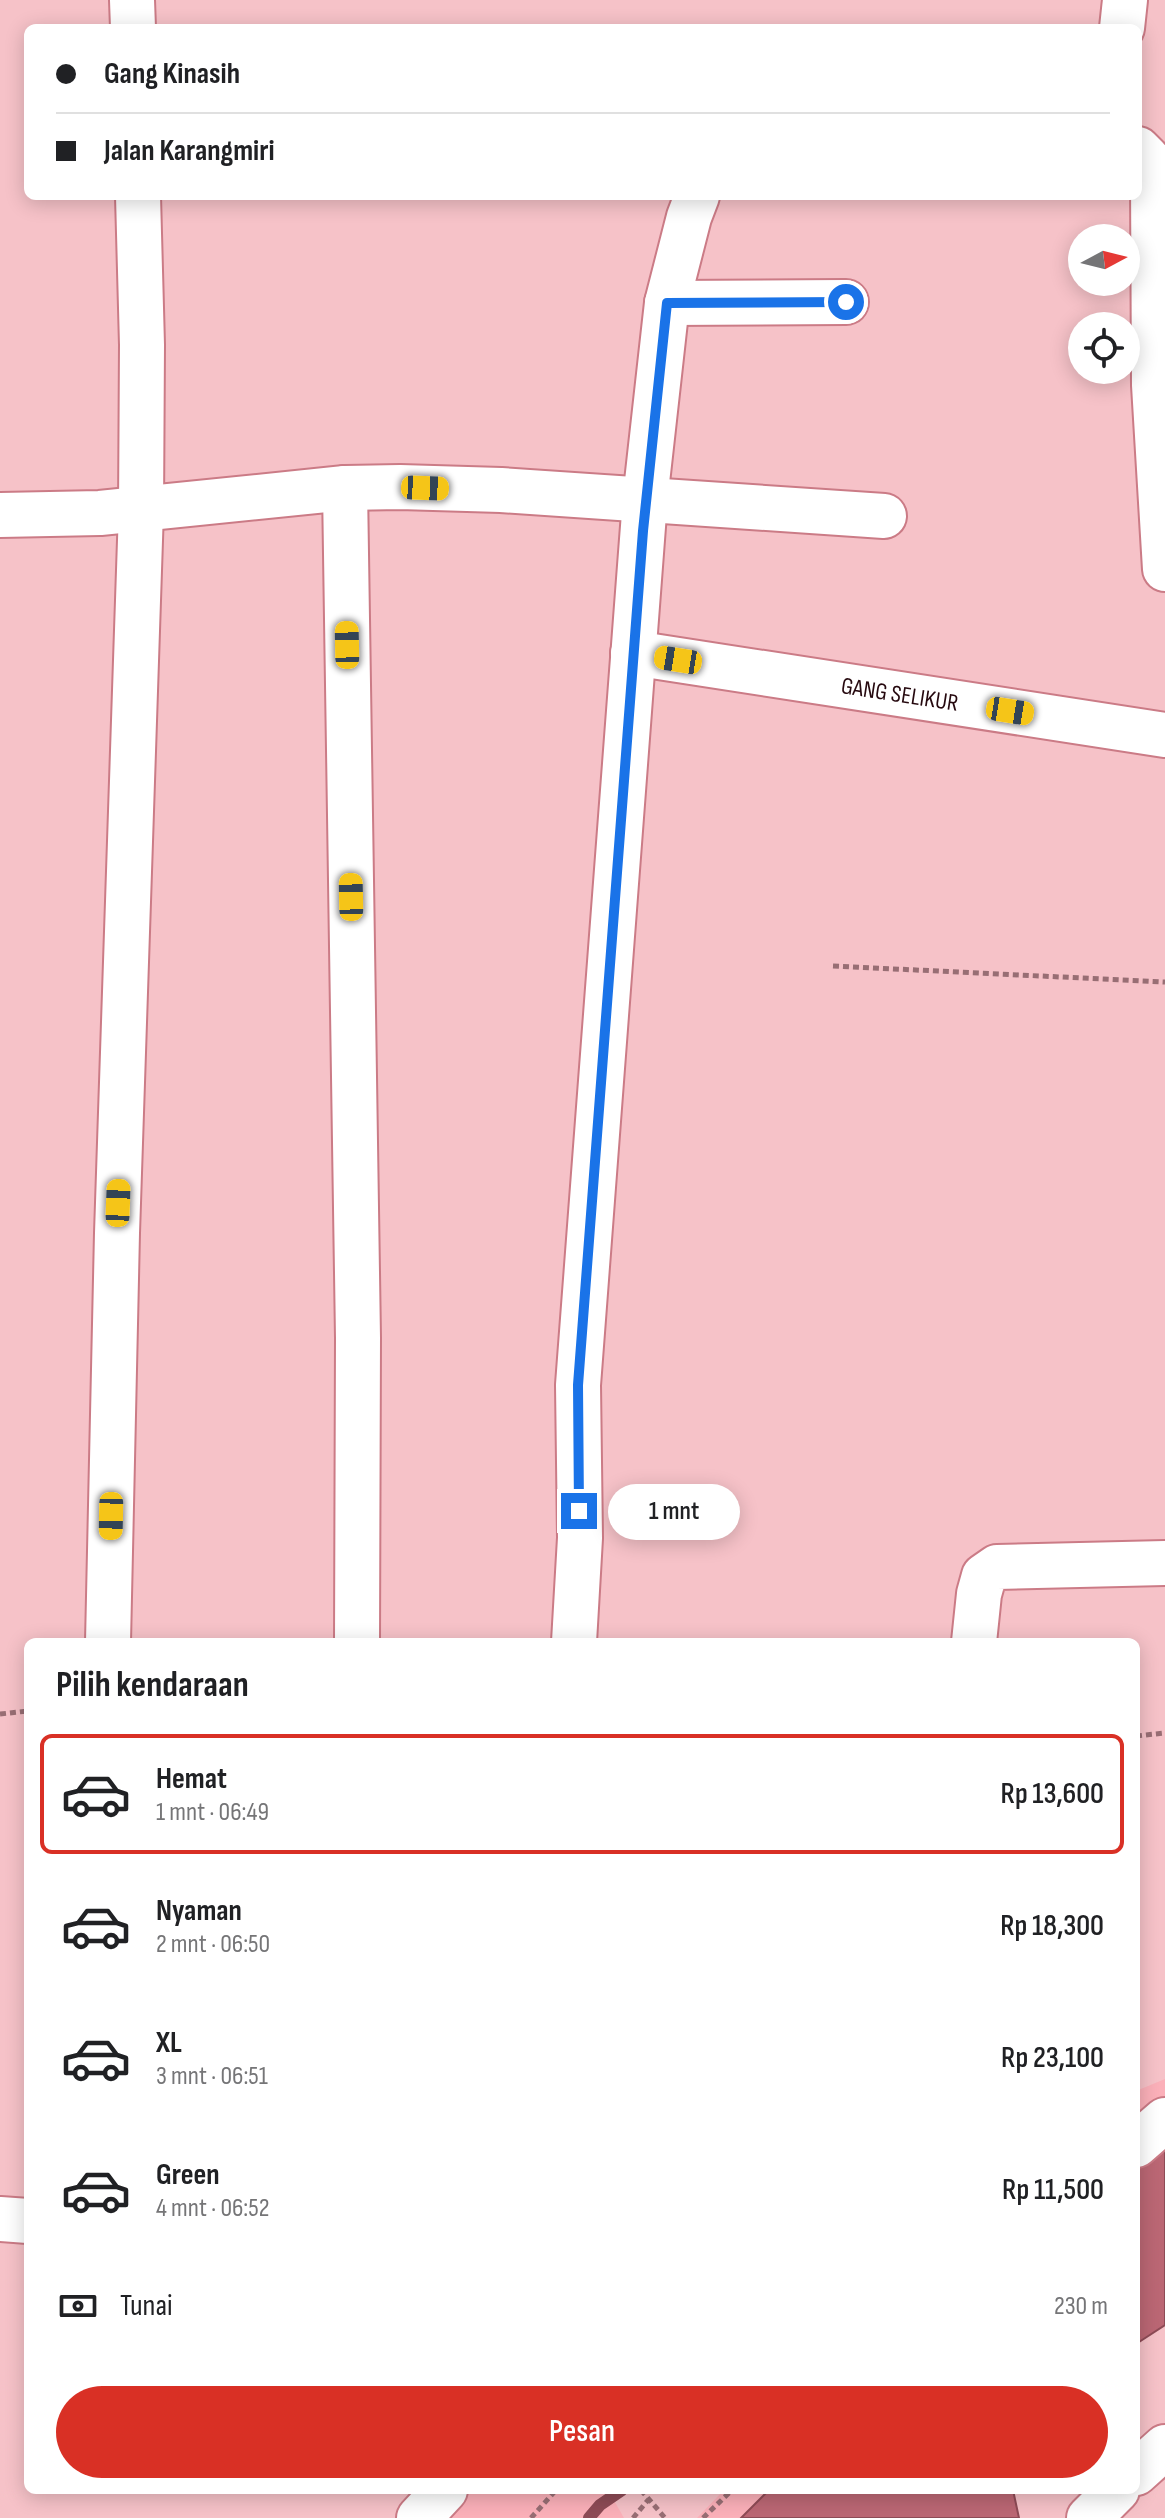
<!DOCTYPE html>
<html lang="id">
<head>
<meta charset="utf-8">
<style>
  :root { --surface:#fff; --page:#f6f6f6; --text:#202124; --muted:#757577; --line:#e0e0e0; --accent:#d93025 }
  body { margin:0; font-family:"Sofia Sans Condensed",sans-serif; background:var(--page); color:var(--text); height:100vh; display:flex; flex-direction:column; font-size:30px; white-space:nowrap }
  * { box-sizing:border-box; margin:0 }
  p { font-size:26px; color:var(--muted) }
  .icon { flex:none; width:44px; height:44px; fill:none; stroke:currentColor; stroke-width:2; stroke-linecap:round; stroke-linejoin:round }
  .map { position:relative; flex:1; overflow:hidden }
  .drawer { position:absolute; left:24px; top:1638px; width:1116px; height:856px; display:flex; flex-direction:column; background:var(--surface); border-radius:12px; box-shadow:0 4px 20px #0003 }
  .drawer>* { flex:none }
  .banner { position:absolute; left:24px; top:24px; width:1118px; height:176px; border-radius:12px; box-shadow:0 4px 20px #0003; display:grid; align-content:center; height:176px; padding:0 32px; background:var(--surface) }
  .needle { width:52px; rotate:83deg }
  .fabs { position:absolute; left:1068px; top:224px; display:grid; gap:16px }
  .fabs a { display:grid; place-items:center; width:72px; height:72px; border-radius:50%; background:var(--surface); box-shadow:0 4px 20px #0003; font-size:40px }
  .end { position:absolute; width:36px; height:36px; margin:-18px; border:10px solid #1a73e8; background:#fff; box-shadow:0 0 0 4px #fff }
  .from { border-radius:50% }
  .bubble { position:absolute; height:56px; border-radius:28px; background:var(--surface); box-shadow:0 4px 20px #0003; font-size:26px; font-weight:600; line-height:56px; text-align:center }
  .car { position:absolute; width:24px; height:48px; margin:-24px -12px; border-radius:10px; box-shadow:0 0 6px 2px #0007; background:linear-gradient(#f5c518 24%,#345 0 40%,#f5c518 0 76%,#345 0 86%,#f5c518 0) }
  .banner b { display:flex; align-items:center; gap:28px; height:76px; font-size:30px }
  .banner b+b { border-top:2px solid var(--line) }
  .banner i { width:20px; height:20px; background:var(--text) }
  ul { padding:0; list-style:none }
  li { display:flex; align-items:center; gap:24px; height:120px; margin:0 16px 12px; padding:0 16px; border:4px solid transparent; border-radius:12px }
  li div { flex:1 }
  li b { display:block; font-size:30px }
  li em { font-style:normal; font-weight:600 }
  li.active { border-color:var(--accent) }
  li>.icon { width:72px; height:72px; stroke-width:1.5 }
  h2 { padding:0 32px; font-size:36px; line-height:96px }
  .pay { display:flex; align-items:center; gap:20px; height:88px; padding:0 32px; font-size:30px }
  .pay p { margin-inline-start:auto }
  .button { display:flex; gap:16px; margin-top:auto; padding:16px 32px }
  .button a { flex:1; height:92px; border-radius:48px; background:var(--accent); color:#fff; font-size:32px; font-weight:600; line-height:92px; text-align:center }
  .map>svg:first-child { display:block }
  .built { fill:#fbb0b9 }
  .water { fill:#bb6774; stroke:#8e4b56; stroke-width:2 }
  .lines { fill:none; stroke-linecap:round; stroke-linejoin:round }
  .stream { stroke:#8e4b56; stroke-width:12 }
  .minor-casing { stroke:#cb7b86; stroke-width:48 }
  .path { stroke:#986e74; stroke-width:5; stroke-dasharray:6 4; stroke-linecap:butt }
  .minor { stroke:#fff; stroke-width:44 }
  .route { stroke:#1a73e8; stroke-width:10 }
  .labels { text-anchor:middle; stroke-width:8; stroke-linejoin:round; paint-order:stroke }
  .street-label { font-size:24px; fill:#26090f; stroke:#f9f0f1 }
</style>
</head>
<body>
<div class="map">
<svg width="1165" height="2518" viewBox="0 0 1165 2518">
  <rect width="100%" height="100%" fill="#f6c2c8"/>
  <path class="built" d="M1165 2079V2143L1136 2163V2091Z
    M454 2490H608L624 2518H428Z
    M724 2490H769L741 2518H697Z"/>
  <path class="water" d="M1165 2143V2325L1136 2344V2163Z
    M769 2490H1013L1019 2518H741Z"/>
  <g class="lines">
    <path class="stream" d="M589 2518 600 2505 622 2490"/>
    <defs>
      <g id="minor">
        <path d="M132 0 133 28"/>
        <path d="M1122 28 1125 0"/>
        <path d="M1138 149 1147 158 1153 179 1154 385 1165 569"/>
        <path d="M667 303 846 302"/>
        <path d="M345 488 358 1338 357 1642"/>
        <path d="M0 515 100 513 345 488 400 487 501 490 884 516"/>
        <path id="s1" d="M633 653 1165 735"/>
        <path d="M108 1642 117 1233 141 510 142 345 138 196"/>
        <path d="M574 1642 580 1538 578 1385 645 500 667 303 689 217 697 196"/>
        <path d="M974 1642 979 1594 984 1576 997 1567 1165 1563"/>
        <path d="M1136 2145 1165 2120"/>
        <path d="M0 2219 28 2221"/>
        <path d="M1136 2473 1165 2447"/>
        <path d="M419 2518 445 2490"/>
        <path d="M1089 2518 1117 2490"/>
      </g>
    </defs>
    <use href="#minor" class="minor-casing"/>
    <path class="path" d="M833 966 1165 982
      M0 1714 28 1711
      M1136 1736 1165 1733
      M641 2490 665 2518
      M531 2518 556 2490
      M633 2518 649 2499
      M703 2518 732 2490"/>
    <use href="#minor" class="minor"/>
  </g>
  <g class="lines">
    <path class="route" d="M579 1511 578 1385 643 531 667 303 846 302"/>
  </g>
  <g class="labels">
    <g class="street-label">
      <text dy="8" stroke="none"><textPath href="#s1" startOffset="270">GANG SELIKUR</textPath></text>
    </g>
  </g>
</svg>
<div class="fabs">
<a><svg class="needle" viewBox="-14 -14 28 28"><path d="M0-13l5 13h-10z" fill="#e53935"/><path d="M0 13l5-13h-10z" fill="#757577"/></svg></a>
<a><svg class="icon" aria-label="locate" viewBox="0 0 24 24"><circle cx="12" cy="12" r="6"/><path d="M12 2v4M12 18v4M2 12h4M18 12h4"/></svg></a>
</div>
<i class="end from" style="left:846px;top:302px"></i>
<i class="end" style="left:579px;top:1511px"></i>
<div class="bubble" style="left:608px;top:1484px;width:132px">1 mnt</div>
<i class="car" style="left:425px;top:488px;rotate:92deg"></i>
<i class="car" style="left:347px;top:645px;rotate:359deg"></i>
<i class="car" style="left:678px;top:660px;rotate:279deg"></i>
<i class="car" style="left:1010px;top:711px;rotate:99deg"></i>
<i class="car" style="left:351px;top:897px;rotate:359deg"></i>
<i class="car" style="left:118px;top:1203px;rotate:2deg"></i>
<i class="car" style="left:111px;top:1516px;rotate:181deg"></i>
<div class="banner">
<b><i class="from"></i>Gang Kinasih</b>
<b><i></i>Jalan Karangmiri</b>
</div>
<section class="drawer">
<h2>Pilih kendaraan</h2>
<ul>
<li class="active"><svg class="icon" aria-label="car" viewBox="0 0 24 24"><path d="M5 17H2v-5l4-1 3-4h7l3 4 3 1v5h-3M9 17h6M6 11h13"/><circle cx="7" cy="17" r="2"/><circle cx="17" cy="17" r="2"/></svg><div><b>Hemat</b><p>1 mnt · 06:49</p></div><em>Rp 13,600</em></li>
<li><svg class="icon" aria-label="car" viewBox="0 0 24 24"><path d="M5 17H2v-5l4-1 3-4h7l3 4 3 1v5h-3M9 17h6M6 11h13"/><circle cx="7" cy="17" r="2"/><circle cx="17" cy="17" r="2"/></svg><div><b>Nyaman</b><p>2 mnt · 06:50</p></div><em>Rp 18,300</em></li>
<li><svg class="icon" aria-label="car" viewBox="0 0 24 24"><path d="M5 17H2v-5l4-1 3-4h7l3 4 3 1v5h-3M9 17h6M6 11h13"/><circle cx="7" cy="17" r="2"/><circle cx="17" cy="17" r="2"/></svg><div><b>XL</b><p>3 mnt · 06:51</p></div><em>Rp 23,100</em></li>
<li><svg class="icon" aria-label="car" viewBox="0 0 24 24"><path d="M5 17H2v-5l4-1 3-4h7l3 4 3 1v5h-3M9 17h6M6 11h13"/><circle cx="7" cy="17" r="2"/><circle cx="17" cy="17" r="2"/></svg><div><b>Green</b><p>4 mnt · 06:52</p></div><em>Rp 11,500</em></li>
</ul>
<div class="pay"><svg class="icon" aria-label="cash" viewBox="0 0 24 24"><path d="M3 7h18v10H3z"/><circle cx="12" cy="12" r="2"/></svg>Tunai<p>230 m</p></div>
<div class="button"><a>Pesan</a></div>
</section>
</div>
</body>
</html>
